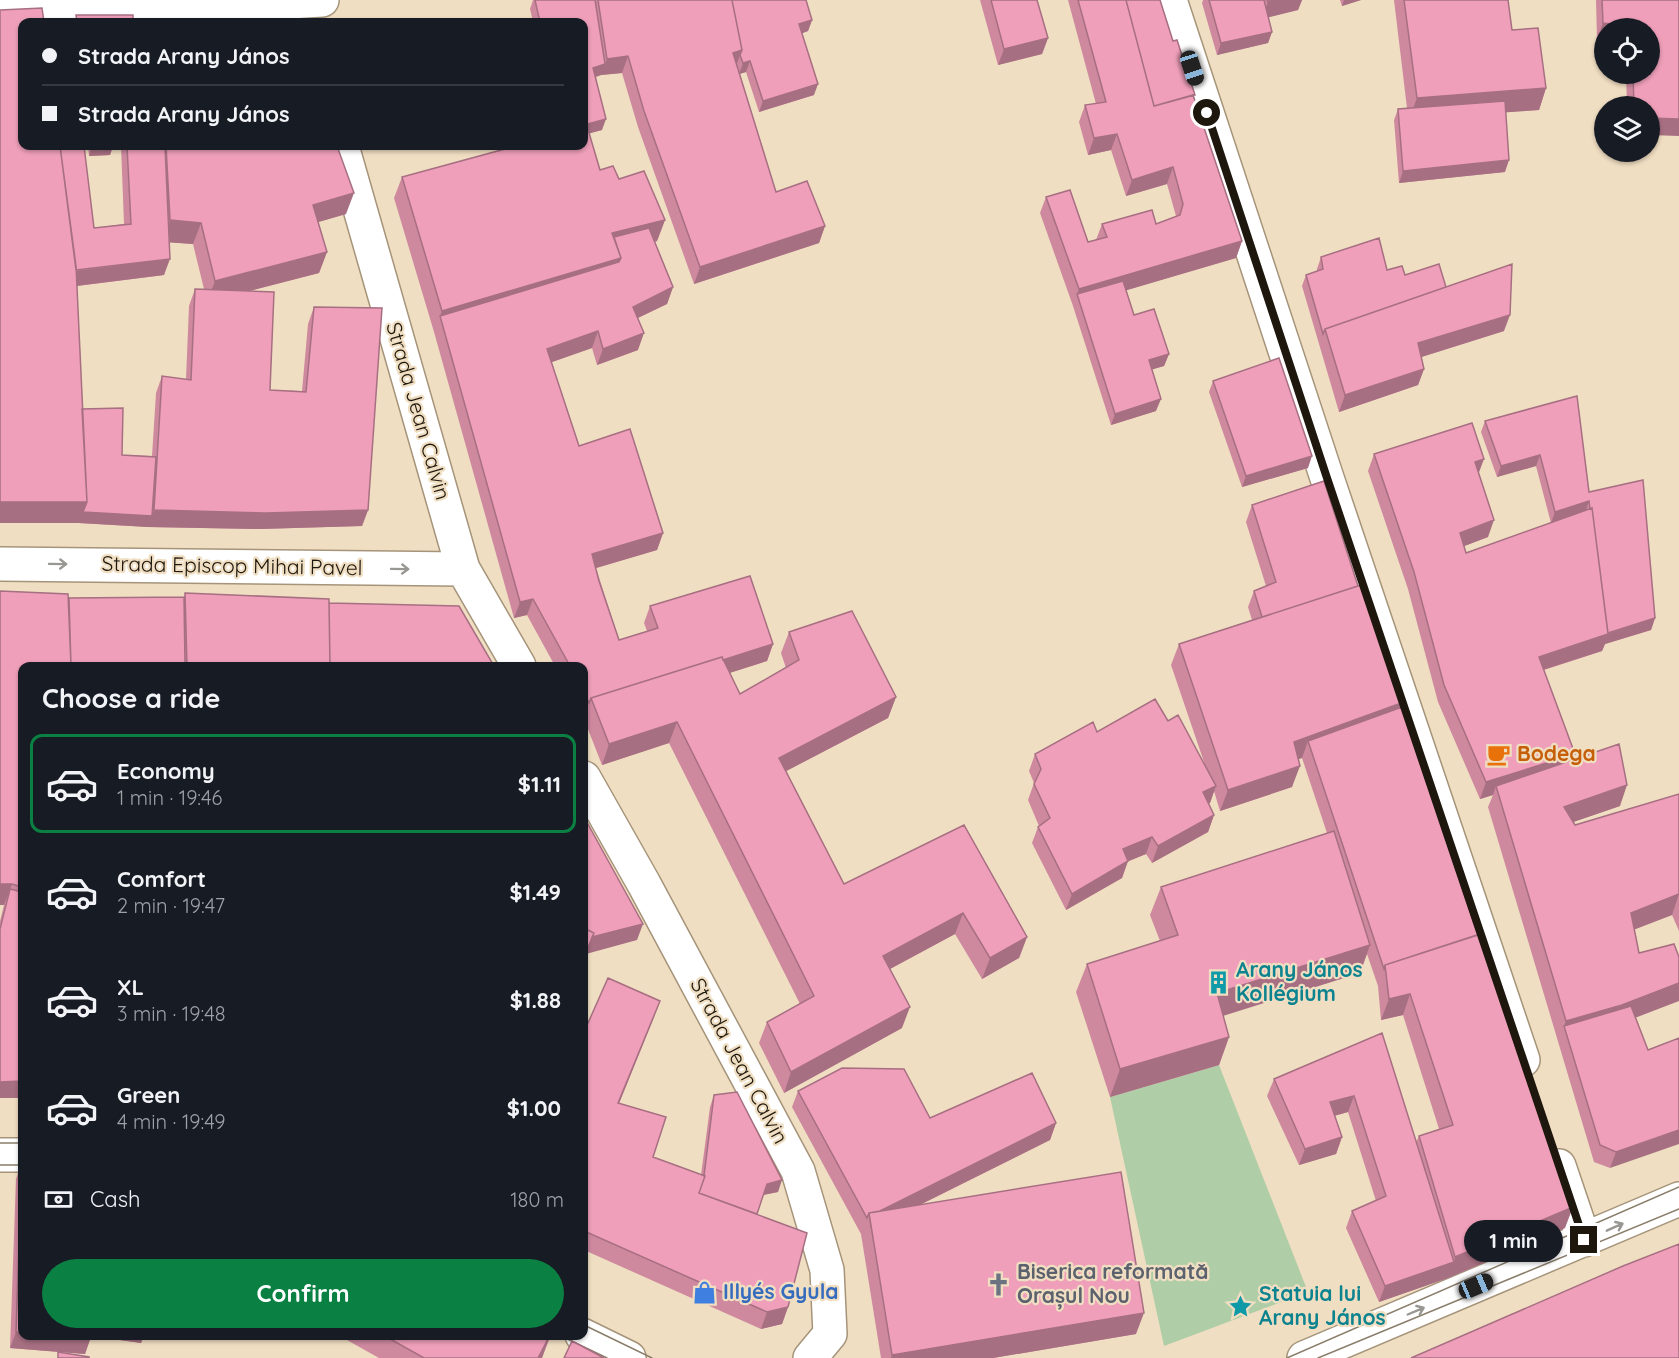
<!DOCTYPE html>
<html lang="en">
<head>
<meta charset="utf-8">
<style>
  :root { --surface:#171b24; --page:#242831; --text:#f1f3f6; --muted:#9ea1a6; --line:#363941; --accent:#0b8043 }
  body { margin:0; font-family:Quicksand,sans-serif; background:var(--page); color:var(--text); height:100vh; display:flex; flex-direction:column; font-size:22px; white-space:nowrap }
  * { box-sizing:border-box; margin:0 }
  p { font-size:20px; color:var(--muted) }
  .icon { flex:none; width:33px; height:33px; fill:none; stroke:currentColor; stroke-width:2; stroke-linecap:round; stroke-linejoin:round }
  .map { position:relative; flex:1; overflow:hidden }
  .side { position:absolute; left:18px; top:662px; width:570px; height:678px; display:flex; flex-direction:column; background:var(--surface); border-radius:12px; box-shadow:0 2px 4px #0004 }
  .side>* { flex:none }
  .guide { position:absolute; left:18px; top:18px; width:570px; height:132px; border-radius:12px; box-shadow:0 2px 4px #0004; display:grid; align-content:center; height:132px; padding:0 24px; background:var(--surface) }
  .tools { position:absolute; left:1594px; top:18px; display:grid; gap:12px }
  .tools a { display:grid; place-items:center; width:66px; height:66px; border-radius:50%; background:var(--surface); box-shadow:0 2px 4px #0004; font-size:30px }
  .end { position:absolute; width:27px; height:27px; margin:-14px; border:8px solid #1d170d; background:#fff; box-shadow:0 0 0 3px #fff }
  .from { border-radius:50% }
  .bubble { position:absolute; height:42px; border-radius:21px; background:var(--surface); box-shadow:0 2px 4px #0004; font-size:20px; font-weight:800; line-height:42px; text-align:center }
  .car { position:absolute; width:18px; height:36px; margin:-18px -9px; border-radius:8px; box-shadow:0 0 4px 2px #0007; background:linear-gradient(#222 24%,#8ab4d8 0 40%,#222 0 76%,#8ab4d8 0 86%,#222 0) }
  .guide b { display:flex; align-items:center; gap:21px; height:57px; font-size:22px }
  .guide b+b { border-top:2px solid var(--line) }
  .guide i { width:15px; height:15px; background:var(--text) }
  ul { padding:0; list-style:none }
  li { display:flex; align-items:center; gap:18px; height:99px; margin:0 12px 9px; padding:0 12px; border:3px solid transparent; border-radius:12px }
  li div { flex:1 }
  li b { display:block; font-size:22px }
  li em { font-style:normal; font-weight:800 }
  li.current { border-color:var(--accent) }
  li>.icon { width:54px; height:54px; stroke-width:1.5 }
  h2 { padding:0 24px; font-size:27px; line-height:72px }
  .pay { display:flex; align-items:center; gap:15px; height:66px; padding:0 24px; font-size:22px }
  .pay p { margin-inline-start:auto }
  .primary-button { display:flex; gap:12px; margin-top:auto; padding:12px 24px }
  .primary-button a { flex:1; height:69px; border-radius:36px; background:var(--accent); color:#fff; font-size:24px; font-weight:800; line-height:69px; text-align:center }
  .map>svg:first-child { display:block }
  .green { fill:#afcea7 }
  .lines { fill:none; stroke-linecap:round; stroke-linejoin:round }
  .minor-casing { stroke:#a5947a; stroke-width:36 }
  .minor { stroke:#fff; stroke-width:33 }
  .tram { stroke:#8a7d6a; stroke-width:1.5 }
  .wall { fill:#ce899f; fill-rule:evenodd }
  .shaded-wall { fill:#a76f82 }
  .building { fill:#ef9fb9; stroke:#a76f82; stroke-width:1.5 }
  .oneway { stroke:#999792 }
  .route { stroke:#1d170d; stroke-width:8 }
  .labels { text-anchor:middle; stroke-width:4.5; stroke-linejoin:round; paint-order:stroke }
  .street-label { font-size:21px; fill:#1d170d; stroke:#f0dec2 }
  .food-label { font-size:21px; font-weight:bold; fill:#c56008; stroke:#f0dec2; text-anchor:start }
  .culture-label { font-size:21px; font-weight:bold; fill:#0d838f; stroke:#f0dec2; text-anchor:start }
  .worship-label { font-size:21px; font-weight:bold; fill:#5b616d; stroke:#f0dec2; text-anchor:start }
  .shop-label { font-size:21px; font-weight:bold; fill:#366cbe; stroke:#f0dec2; text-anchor:start }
</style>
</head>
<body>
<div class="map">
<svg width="1679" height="1358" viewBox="0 0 1679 1358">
  <rect width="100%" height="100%" fill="#f0dec2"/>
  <path class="green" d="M1219 1065 1308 1292 1164 1346 1110 1097Z"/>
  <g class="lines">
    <defs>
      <path id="minor" d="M1170 0 1326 475 1523 1060
        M0 5 174 9 322 0
        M342 146 463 569 519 666
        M0 564 463 569
        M584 778 644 884 798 1171 827 1270 830 1334 810 1358
        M0 1155H22
        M1559 1166 1584 1240
        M582 1335 629 1358
        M1304 1358 1679 1199"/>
    </defs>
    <use href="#minor" class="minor-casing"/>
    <use href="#minor" class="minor"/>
    <path class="tram" d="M0 1143H22
      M0 1165H22
      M584 1325 652 1358
      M559 1335 607 1358
      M1287 1358 1679 1187
      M1318 1358 1679 1209"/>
  </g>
  <path class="wall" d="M533 0H806L812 20 808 31 802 33 814 95 759 112 746 72 740 74 776 192 825 226 819 243 694 284 638 127 622 73 601 75 596 77 602 130 589 133 600 170 619 179 665 220 657 241 655 242 673 287 667 304 638 318V350L597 365 592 348 551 362 579 446 663 533 657 550 596 568 619 640 647 631 644 623 650 606 773 644 767 661 729 673 740 694 786 668 781 653 789 632 896 697 888 718 786 771 844 884 964 825 1027 937 1019 958 982 979 955 934 890 969 902 1028 784 1093 759 1043 767 1022 800 1004 669 743 602 765 584 719V666H555L527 615 514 618 434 332 394 198 402 177 584 146V22H533L530 9Z
    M980 0H1037L1048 38 1042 54 998 65Z
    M1068 0H1160L1173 41 1194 97 1242 241 1236 258 1126 290 1134 315 1169 354 1164 366 1152 369 1156 411 1111 425 1073 306 1040 213 1046 197 1088 242 1096 240 1102 224H1156L1176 216 1167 184 1126 196 1111 150 1088 155 1079 122 1085 105 1096 104Z
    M1203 0H1302L1298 10 1268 17 1272 32 1268 43 1217 55 1202 3Z
    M1340 0H1361L1342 6Z
    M1394 0H1508L1512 30 1546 88 1539 110 1505 112V172L1399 183 1394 120 1398 109 1407 108Z
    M1596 0H1679L1650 106H1627L1626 74H1650V28H1605L1597 40Z
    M44 22 94 228 124 224 121 146H337L346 214 318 222 327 252 319 273 249 291 270 390 302 391 308 324 314 307 368 510 362 526 260 529 148 527 79 523ZM169 242 193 244 204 289H195L189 306 186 379 162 376 156 393 152 456 122 455 82 409 77 286 164 275Z
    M88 146H113L110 155 89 156Z
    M1321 257 1387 270 1446 287 1504 331 1421 357 1424 369 1418 385 1339 412 1302 286 1306 275 1317 271V269Z
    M1213 381 1308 468 1242 487 1209 392Z
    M1577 396 1589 492 1655 618 1651 630 1605 644 1602 651 1544 670 1575 754 1573 760 1620 806 1573 822 1575 825 1679 794V931L1672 915 1634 929 1635 1018 1648 1050 1679 1038 1610 1168 1594 1162 1488 807 1493 795 1480 799 1438 702 1408 589 1368 471 1374 454 1479 474 1488 537 1464 546 1466 553 1551 523 1536 466 1497 477 1481 432 1485 421Z
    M1252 505 1358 586 1402 707 1565 1228 1448 1278 1379 1302 1346 1228 1352 1211 1376 1201 1348 1112 1334 1116 1342 1137 1336 1154 1299 1165 1267 1096 1274 1079 1382 1033 1416 1142 1419 1136 1439 1129 1403 1015 1381 1020 1378 986 1367 954 1360 973 1223 1015 1229 1037 1219 1065 1110 1097 1076 992 1087 964 1160 941 1150 915 1161 887 1327 833 1302 758 1298 759 1292 787 1220 811 1214 791 1210 803H1208L1214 815 1208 832 1152 863 1146 854 1128 861 1122 878 1066 910 1032 843 1038 827 1039 826 1028 800 1034 783 1029 771 1035 754 1097 732 1168 721 1206 768 1171 665 1179 644 1252 620 1248 607 1254 591 1266 586 1246 522Z
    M0 591 69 598 184 597 185 593 329 603 494 666H22V1098H0V921L4 905H0Z
    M654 1017 619 1104 653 1157 701 1175 710 1107 714 1095 778 1192 763 1195 757 1214 788 1307 782 1324 761 1329 584 1250V1032Z
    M798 1091 930 1118 1056 1123 1050 1140 920 1205 1136 1334 993 1358H881L861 1234 792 1107Z
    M22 1162V1335H144L141 1343 91 1336 85 1354 10 1348 16 1179Z
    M338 1335H551L542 1358H379Z"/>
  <path class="shaded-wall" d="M1278 0H1302L1298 10 1262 19 1268 2Z
    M1344 0H1361L1342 6Z
    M812 20 808 31 795 36 799 24Z
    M1603 23 1619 25 1617 28H1605V41L1597 40Z
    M1272 32 1268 43 1217 55 1221 43Z
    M1048 38 1042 54 998 65 1004 49Z
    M742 50 736 66 733 53Z
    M628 56 622 73 601 75 589 79 593 68 605 64 607 59Z
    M750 61 746 72 739 74 743 63Z
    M818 84 814 95 759 112 763 101Z
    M1546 88 1539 110 1409 119 1417 98Z
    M1650 118 1679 119V136L1650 135Z
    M606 119 602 130 584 135V125Z
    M1117 134 1111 150 1088 155 1094 138Z
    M92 146H113L110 155 89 156Z
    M1509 160 1505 172 1399 183 1403 171Z
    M1173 167 1167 184 1126 196 1132 180Z
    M354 193 346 214 305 226 313 205Z
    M170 220 201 223 193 244 163 242Z
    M665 220 657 241 615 251 612 233Z
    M825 226 819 243 694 284 700 267Z
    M1242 241 1236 258 1080 304 1077 294 1079 289Z
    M327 252 319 273 207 302 215 281Z
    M621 258 613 279 440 316 442 311Z
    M170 259 164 275 68 287 74 271Z
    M673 287 667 304 627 323 633 307Z
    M1510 315 1504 331 1412 360 1418 343Z
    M598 331 592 348 541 366 547 349Z
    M644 333 638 350 597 365 603 349Z
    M1169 354 1164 366 1144 372 1149 360Z
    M1424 369 1418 385 1339 412 1345 395Z
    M1161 399 1156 411 1111 425 1115 414Z
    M1540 455 1536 466 1497 477 1501 466Z
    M1312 456 1308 468 1242 487 1246 476Z
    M1484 459 1478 475 1475 462Z
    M1589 501 1585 513 1551 523 1555 512Z
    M0 502H87L152 516 154 510H368L362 526 260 529 148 527 79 523H0Z
    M1494 520 1488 537 1454 550 1460 533Z
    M663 533 657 550 586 571 592 554Z
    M533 599 527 615 514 618 520 602Z
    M1655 618 1651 630 1605 644 1602 651 1533 673 1539 657Z
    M773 644 767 661 598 715 592 702Z
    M896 697 888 718 771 779 779 758Z
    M1404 702 1396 723 1308 741 1302 758 1286 763 1294 742Z
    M677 722 669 743 602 765 609 744Z
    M1575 754 1569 770 1496 786 1493 795 1480 799 1486 782Z
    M1300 766 1292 787 1220 811 1228 790Z
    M1627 785 1620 806 1556 828 1564 807Z
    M1216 786 1210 803 1197 809 1203 792Z
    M1214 815 1208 832 1152 863 1158 846Z
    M1152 837 1146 854 1117 866 1123 849Z
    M1128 861 1122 878 1066 910 1072 894Z
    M0 884H12L4 905H0Z
    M1679 894 1672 915 1623 934 1631 913Z
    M963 913 955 934 875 977 883 956Z
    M643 924 637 940 586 954 584 960V957L594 933Z
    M1027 937 1019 958 982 979 990 958Z
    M1370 945 1360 973 1207 1021 1217 993Z
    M1679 983V1001L1614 1026H1564L1566 1021Z
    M1410 994 1403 1015 1381 1020 1389 999Z
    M660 1001 654 1017 612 1120 618 1103Z
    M910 1007 902 1028 784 1093 791 1072Z
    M1229 1037 1219 1065 1110 1097 1120 1069Z
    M22 1081V1098H0V1082Z
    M1354 1096 1348 1112 1323 1119 1330 1102Z
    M1056 1123 1050 1140 871 1229 869 1217Z
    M1679 1130V1144L1610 1168 1616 1152Z
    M1342 1137 1336 1154 1299 1165 1305 1149Z
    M782 1180 778 1192 763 1195 767 1184Z
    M1573 1207 1565 1228 1448 1278 1379 1302 1385 1286 1454 1262 1455 1257Z
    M788 1307 782 1324 761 1329 767 1312Z
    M1144 1313 1136 1334 993 1358H891L892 1355Z
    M16 1332H22V1335H61L91 1337 85 1354 10 1348Z
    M85 1335H144L141 1343Z
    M550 1335 544 1352 542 1358H538Z"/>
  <path class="building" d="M535 0H595L605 64 593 68 606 119 584 125V22H540Z
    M598 0H732L742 50 733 53 776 192 807 181 825 226 700 267 644 111 628 56 607 59Z
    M732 0H806L812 20 799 24 818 84 763 101 750 61 743 63 740 55 742 50Z
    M991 0H1037L1048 38 1004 49Z
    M1078 0H1126L1154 106 1193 95 1242 241 1079 289 1046 197 1070 190 1088 242 1107 237 1102 224 1152 210 1156 224 1180 215 1183 204 1173 167 1132 180 1117 134 1094 138 1085 105 1106 102Z
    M1126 0H1160L1173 41 1177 40 1195 95 1154 106Z
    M1209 0H1264L1272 32 1221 43Z
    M1267 0H1278L1268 2Z
    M1404 0H1508L1512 30 1538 28 1546 88 1417 98Z
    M1602 0H1679V119L1650 118V106H1634L1633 74H1650V28H1620L1619 25 1603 23Z
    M42 8 44 22H22V146H60L76 266 87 502H0V10Z
    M76 15H133V22H77Z
    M1505 101 1509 160 1403 171 1398 109Z
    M587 126 600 170 613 166 619 179 644 171 665 220 612 233 621 258 442 311 402 177 516 146H584V127Z
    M60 146H84L94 228 131 224 127 146H165L170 259 76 270Z
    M166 146H337L354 193 313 205 327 252 215 281 201 223 170 220Z
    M649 228 673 287 633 307 644 333 603 349 598 331 547 349 579 446 630 429 663 533 592 554 599 581 619 640 658 628 650 606 750 576 773 644 723 660 722 657 591 698 589 703 584 691V666H570L533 599 520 602 440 316 619 262 621 258 614 237Z
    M1379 238 1387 270 1402 266 1405 275 1439 264 1446 287 1325 329 1323 334 1306 275 1323 269 1321 257Z
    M1512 264 1510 315 1418 343 1424 369 1345 395 1325 329Z
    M1123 281 1134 315 1154 309 1169 354 1149 360 1161 399 1115 414 1077 294Z
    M195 289 274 292 270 390 306 392 314 307 382 308 368 510 266 513 154 510 162 376 191 380Z
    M1279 358 1312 456 1246 476 1213 381Z
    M1577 396 1589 492 1643 480 1655 618 1608 633 1592 508 1590 509 1589 501 1555 512 1540 455 1501 466 1485 421Z
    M123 408 122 455 156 457 152 516 83 512 87 502 82 409Z
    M1472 423 1484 459 1475 462 1494 520 1460 533 1466 553 1592 508 1608 634 1539 657 1575 754 1486 782 1444 685 1414 572 1374 454Z
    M1324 481 1358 586 1262 617 1254 591 1276 582 1252 505Z
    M1361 585 1404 702 1294 742 1300 766 1228 790 1179 644Z
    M0 591 68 594 71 666H22V887L12 884H0Z
    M185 593 329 599 330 666H187Z
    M184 597 185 666H71L69 598Z
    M329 603 459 606 494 666H330Z
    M852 611 896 697 779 758 844 884 964 825 1027 937 990 958 963 913 883 956 910 1007 791 1072 767 1022 814 996 677 722 609 744 591 698 722 657 740 694 799 660 789 632Z
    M1155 699 1168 721 1178 715 1216 786 1203 792 1214 815 1158 846 1152 837 1123 849 1128 861 1072 894 1038 827 1050 818 1034 784 1041 769 1035 754 1093 722 1097 732Z
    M1402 707 1478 935 1385 965 1384 969 1308 741Z
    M1619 744 1627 785 1564 807 1575 825 1679 794V894L1631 913 1639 953 1674 944 1679 957V983L1622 1005 1566 1021 1496 786Z
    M584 817 643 924 592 937 594 933 584 928Z
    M1334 831 1370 945 1217 993 1229 1037 1120 1069 1087 964 1178 935 1161 887Z
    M10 889 22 892V1081L0 1082V929Z
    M584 928 594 933 584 957Z
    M1480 934 1573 1207 1455 1257 1419 1136 1453 1125 1410 994 1389 999 1385 965Z
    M608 978 660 1001 618 1103 666 1117 653 1157 705 1176 699 1193 807 1233 788 1307 767 1312 584 1231V1032Z
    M1631 1006 1648 1050 1679 1038V1130L1616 1152 1600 1145 1564 1026Z
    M1382 1033 1454 1262 1385 1286 1352 1211 1386 1196 1354 1096 1330 1102 1342 1137 1305 1149 1274 1079Z
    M842 1068 904 1069 930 1118 1032 1073 1056 1123 880 1211 869 1213 867 1218 798 1091Z
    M737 1092 782 1180 767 1184 757 1214 699 1193 705 1176H704L714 1095Z
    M22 1162V1332H16Z
    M1121 1172 1144 1313 892 1355 869 1213Z
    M1679 1244V1358H1411L1623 1266Z
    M61 1335H91V1337Z
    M383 1335H550L538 1358H424Z
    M572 1341 604 1358H564Z
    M58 1352 89 1357V1358H58Z"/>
  <defs><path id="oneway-shaft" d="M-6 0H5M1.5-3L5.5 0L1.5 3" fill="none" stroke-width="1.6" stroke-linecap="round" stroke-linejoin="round" transform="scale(1.5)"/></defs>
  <g class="oneway">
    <use href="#oneway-shaft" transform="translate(58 564) rotate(1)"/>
    <use href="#oneway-shaft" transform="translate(400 569) rotate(1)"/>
    <use href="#oneway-shaft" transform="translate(1615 1227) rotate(-24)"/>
    <use href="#oneway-shaft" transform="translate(1416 1311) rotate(-23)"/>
  </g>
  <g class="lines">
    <path class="route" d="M1207 113 1326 475 1584 1240"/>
  </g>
  <defs>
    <symbol id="cafe-bare" viewBox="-9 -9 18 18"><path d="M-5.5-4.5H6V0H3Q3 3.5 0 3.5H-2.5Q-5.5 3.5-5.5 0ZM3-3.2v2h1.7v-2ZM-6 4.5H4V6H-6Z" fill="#e8710a" stroke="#f0dec2" stroke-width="2.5" paint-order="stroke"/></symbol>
    <symbol id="building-bare" viewBox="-9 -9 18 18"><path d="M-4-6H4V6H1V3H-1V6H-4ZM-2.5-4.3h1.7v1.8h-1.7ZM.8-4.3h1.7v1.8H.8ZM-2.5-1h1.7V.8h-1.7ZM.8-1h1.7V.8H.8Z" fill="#0f9aa8" stroke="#f0dec2" stroke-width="2.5" paint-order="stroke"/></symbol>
    <symbol id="church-bare" viewBox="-9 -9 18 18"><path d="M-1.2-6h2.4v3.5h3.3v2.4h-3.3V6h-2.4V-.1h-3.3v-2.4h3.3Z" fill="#6b7280" stroke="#f0dec2" stroke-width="2.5" paint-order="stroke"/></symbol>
    <symbol id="shop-bare" viewBox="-9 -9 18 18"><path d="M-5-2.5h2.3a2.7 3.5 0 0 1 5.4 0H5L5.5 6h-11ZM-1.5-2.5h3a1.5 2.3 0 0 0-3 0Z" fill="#3f7fe0" stroke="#f0dec2" stroke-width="2.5" paint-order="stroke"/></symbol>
    <symbol id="sight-bare" viewBox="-9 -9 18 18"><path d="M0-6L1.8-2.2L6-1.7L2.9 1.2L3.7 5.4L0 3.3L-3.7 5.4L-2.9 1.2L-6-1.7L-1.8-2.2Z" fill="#0f9aa8" stroke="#f0dec2" stroke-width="2.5" paint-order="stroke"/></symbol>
  </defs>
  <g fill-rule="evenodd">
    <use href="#cafe-bare" x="1482" y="738" width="33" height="33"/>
    <use href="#building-bare" x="1202" y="966" width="33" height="33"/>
    <use href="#church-bare" x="982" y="1268" width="33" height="33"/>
    <use href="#shop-bare" x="688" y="1276" width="33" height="33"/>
    <use href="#sight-bare" x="1224" y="1290" width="33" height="33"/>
  </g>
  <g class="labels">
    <g class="street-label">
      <text transform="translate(418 411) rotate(74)" y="7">Strada Jean Calvin</text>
      <text transform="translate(232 566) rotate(1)" y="7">Strada Episcop Mihai Pavel</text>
      <text transform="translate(739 1061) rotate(62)" y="7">Strada Jean Calvin</text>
    </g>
    <g class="food-label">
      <text x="1517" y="761">Bodega</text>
    </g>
    <g class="culture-label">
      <text x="1236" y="977">Arany János<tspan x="1236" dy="24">Kollégium</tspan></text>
      <text x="1259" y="1301">Statuia lui<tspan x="1259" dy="24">Arany János</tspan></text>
    </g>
    <g class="worship-label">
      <text x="1017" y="1279">Biserica reformată<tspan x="1017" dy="24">Orașul Nou</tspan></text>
    </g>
    <g class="shop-label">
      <text x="723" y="1299">Illyés Gyula</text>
    </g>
  </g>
</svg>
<div class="tools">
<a><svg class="icon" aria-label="locate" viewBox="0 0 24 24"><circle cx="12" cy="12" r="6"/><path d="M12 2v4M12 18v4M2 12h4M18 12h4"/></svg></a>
<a><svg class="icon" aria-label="layers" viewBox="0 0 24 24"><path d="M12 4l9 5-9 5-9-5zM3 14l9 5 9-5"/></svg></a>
</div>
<i class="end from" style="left:1207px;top:113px"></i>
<i class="end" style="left:1584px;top:1240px"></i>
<div class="bubble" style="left:1464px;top:1220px;width:99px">1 min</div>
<i class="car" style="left:1192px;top:68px;rotate:162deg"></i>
<i class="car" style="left:1476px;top:1286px;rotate:67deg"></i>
<div class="guide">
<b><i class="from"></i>Strada Arany János</b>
<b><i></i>Strada Arany János</b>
</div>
<section class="side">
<h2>Choose a ride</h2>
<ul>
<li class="current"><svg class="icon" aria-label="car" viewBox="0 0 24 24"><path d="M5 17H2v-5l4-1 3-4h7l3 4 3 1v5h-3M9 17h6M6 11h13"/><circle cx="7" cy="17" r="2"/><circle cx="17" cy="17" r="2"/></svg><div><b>Economy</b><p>1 min · 19:46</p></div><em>$1.11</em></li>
<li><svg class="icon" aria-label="car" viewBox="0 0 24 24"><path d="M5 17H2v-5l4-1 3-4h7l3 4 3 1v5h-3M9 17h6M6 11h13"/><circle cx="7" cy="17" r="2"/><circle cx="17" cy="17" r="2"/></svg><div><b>Comfort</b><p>2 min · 19:47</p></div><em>$1.49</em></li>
<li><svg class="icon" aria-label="car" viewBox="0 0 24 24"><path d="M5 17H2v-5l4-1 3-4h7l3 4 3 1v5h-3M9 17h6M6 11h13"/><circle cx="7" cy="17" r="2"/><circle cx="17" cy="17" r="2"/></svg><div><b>XL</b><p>3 min · 19:48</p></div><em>$1.88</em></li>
<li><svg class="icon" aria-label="car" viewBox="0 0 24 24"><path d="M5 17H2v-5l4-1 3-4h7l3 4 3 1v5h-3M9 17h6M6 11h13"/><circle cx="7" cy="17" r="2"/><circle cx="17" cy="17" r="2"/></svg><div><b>Green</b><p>4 min · 19:49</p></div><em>$1.00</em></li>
</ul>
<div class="pay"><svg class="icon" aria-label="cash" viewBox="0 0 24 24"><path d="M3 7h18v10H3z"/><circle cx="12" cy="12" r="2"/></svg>Cash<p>180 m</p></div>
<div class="primary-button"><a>Confirm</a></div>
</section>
</div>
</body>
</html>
